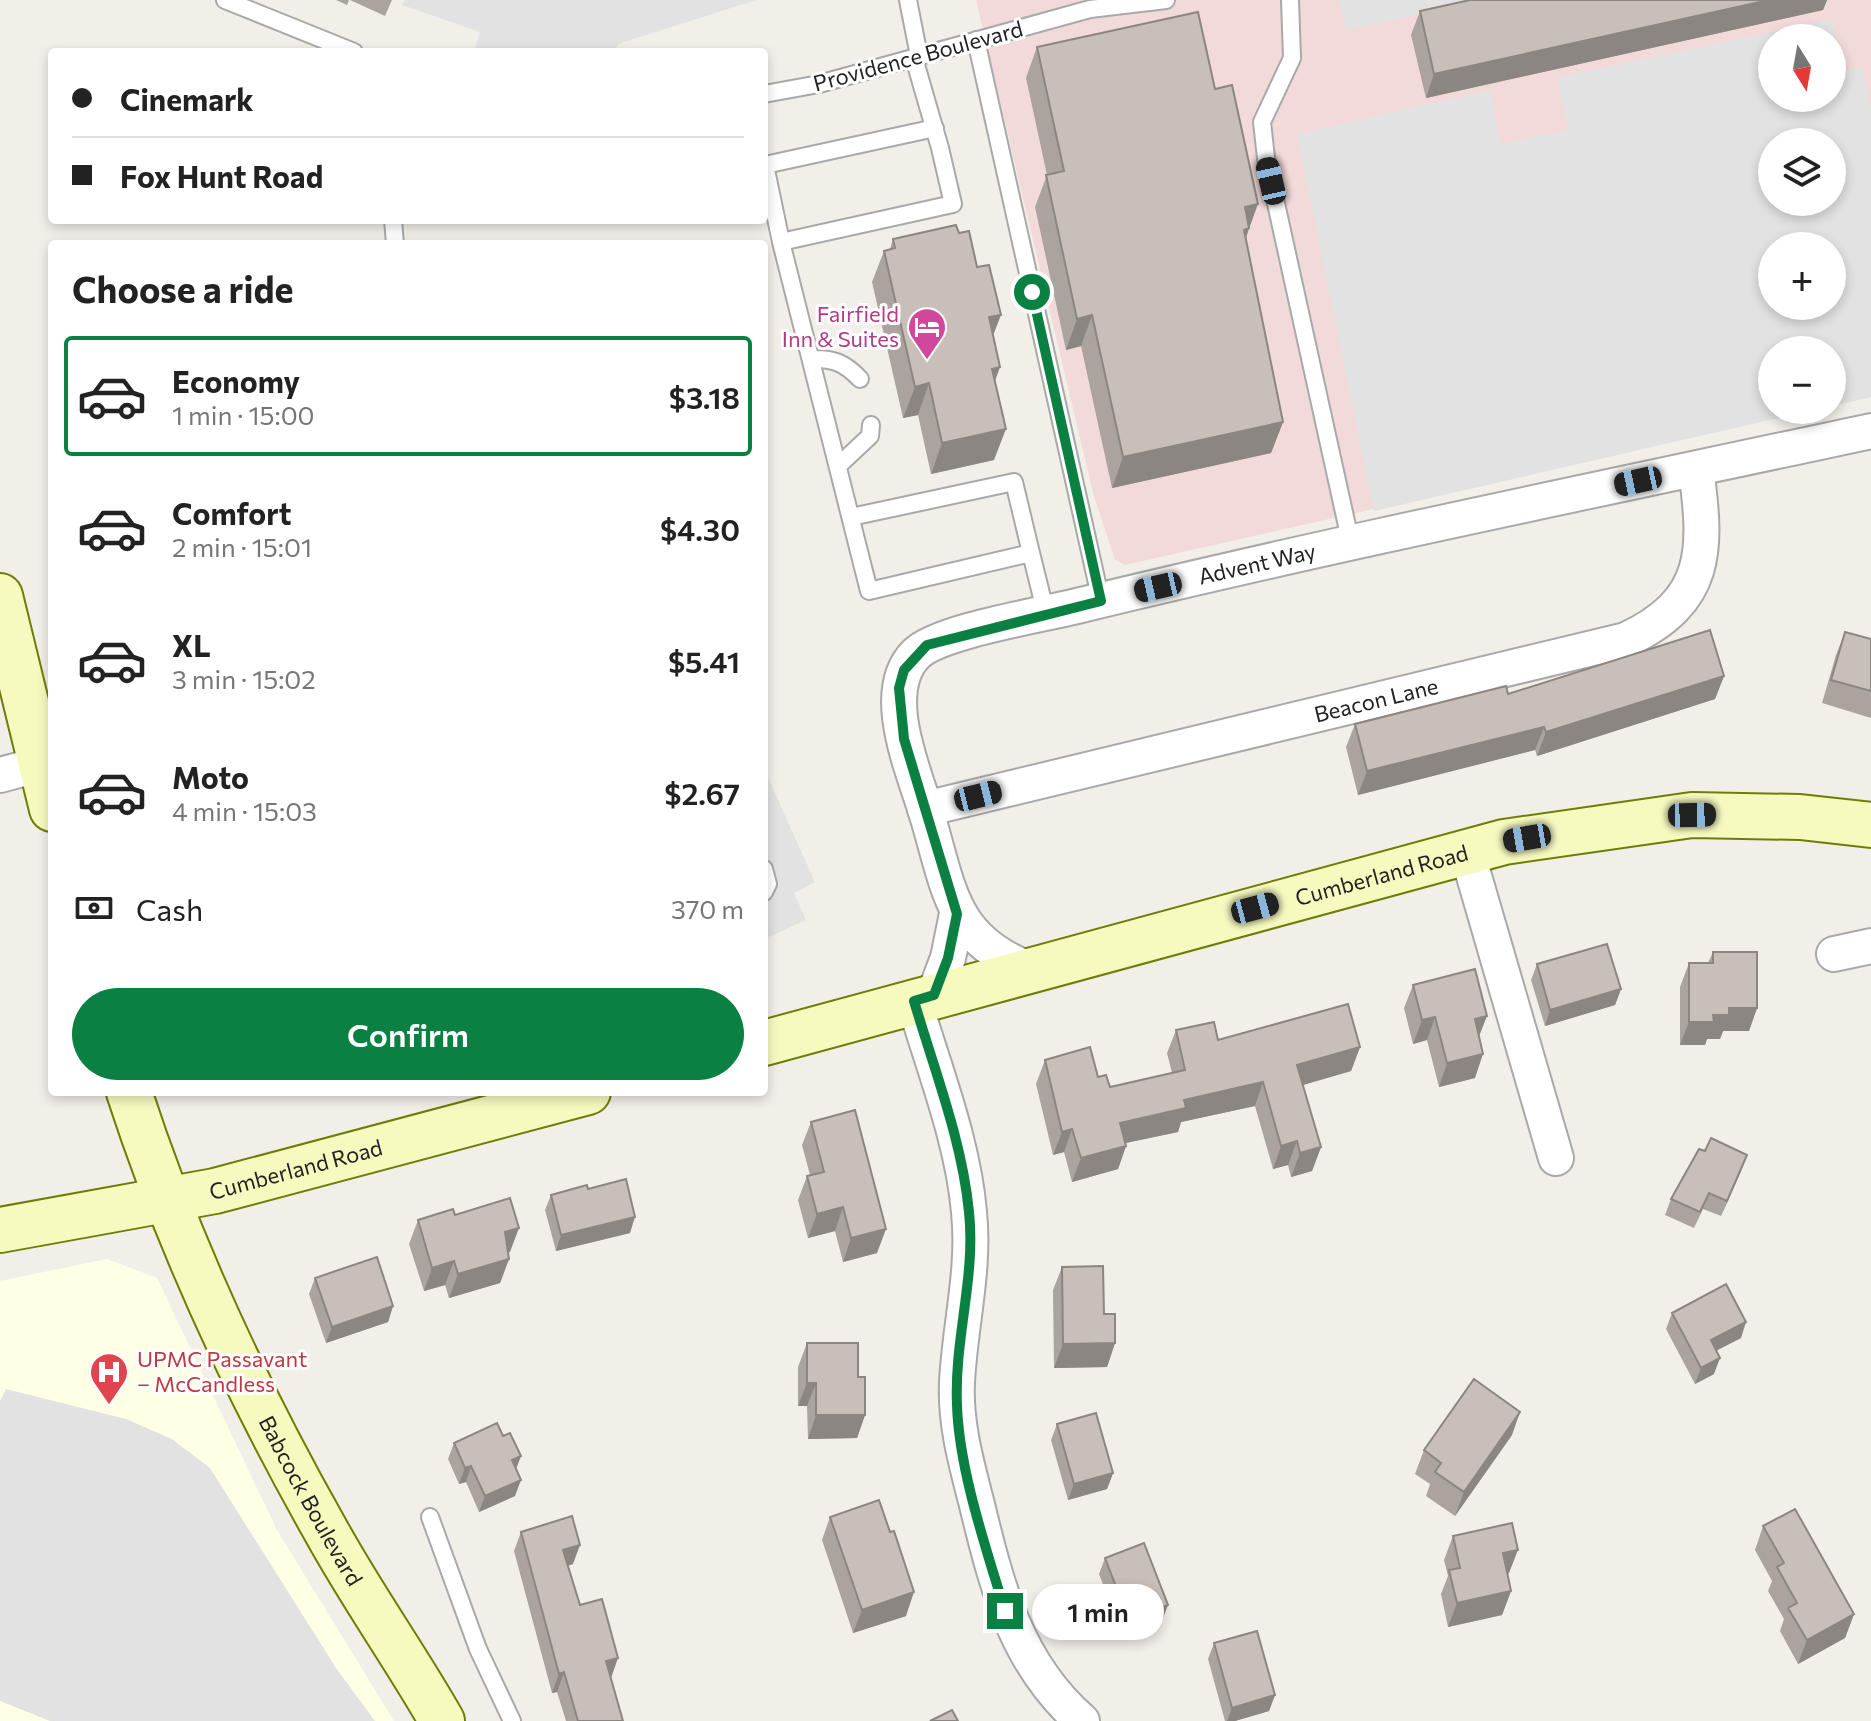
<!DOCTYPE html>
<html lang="en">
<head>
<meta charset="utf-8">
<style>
  :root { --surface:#fff; --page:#f2f2f2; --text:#222; --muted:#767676; --line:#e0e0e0; --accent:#0b8043 }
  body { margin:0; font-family:Commissioner,sans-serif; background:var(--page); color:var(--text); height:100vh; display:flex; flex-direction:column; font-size:30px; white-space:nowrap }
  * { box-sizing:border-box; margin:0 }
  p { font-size:26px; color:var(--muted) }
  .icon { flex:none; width:44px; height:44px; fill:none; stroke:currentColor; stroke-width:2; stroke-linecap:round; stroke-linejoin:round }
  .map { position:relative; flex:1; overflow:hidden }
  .sheet { position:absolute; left:48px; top:240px; width:720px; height:856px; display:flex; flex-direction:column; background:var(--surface); border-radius:8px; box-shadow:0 4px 12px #0003 }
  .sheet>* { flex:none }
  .hud { position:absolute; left:48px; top:48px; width:720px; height:176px; border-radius:8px; box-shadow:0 4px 12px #0003; display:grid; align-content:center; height:176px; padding:0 24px; background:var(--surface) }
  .needle { width:52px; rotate:169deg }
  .buttons { position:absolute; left:1758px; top:24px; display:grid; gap:16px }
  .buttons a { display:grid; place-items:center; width:88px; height:88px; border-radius:50%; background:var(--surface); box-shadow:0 4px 12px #0003; font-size:40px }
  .end { position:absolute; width:36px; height:36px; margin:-18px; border:10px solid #0b8043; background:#fff; box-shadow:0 0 0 4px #fff }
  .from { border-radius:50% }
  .bubble { position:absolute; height:56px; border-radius:28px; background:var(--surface); box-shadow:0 4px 12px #0003; font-size:26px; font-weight:600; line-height:56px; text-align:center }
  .car { position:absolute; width:24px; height:48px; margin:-24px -12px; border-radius:10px; box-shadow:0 0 6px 2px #0007; background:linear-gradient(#222 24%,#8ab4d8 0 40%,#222 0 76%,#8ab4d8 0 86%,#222 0) }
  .hud b { display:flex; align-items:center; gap:28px; height:76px; font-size:30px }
  .hud b+b { border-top:2px solid var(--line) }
  .hud i { width:20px; height:20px; background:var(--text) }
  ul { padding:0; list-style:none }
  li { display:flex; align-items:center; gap:24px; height:120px; margin:0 16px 12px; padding:0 8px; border:4px solid transparent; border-radius:8px }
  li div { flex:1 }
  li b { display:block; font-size:30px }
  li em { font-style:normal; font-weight:600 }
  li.active { border-color:var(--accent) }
  li>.icon { width:72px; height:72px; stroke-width:1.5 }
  h2 { padding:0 24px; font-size:36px; line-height:96px }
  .pay { display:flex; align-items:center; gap:20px; height:88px; padding:0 24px; font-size:30px }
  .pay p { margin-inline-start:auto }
  .action { display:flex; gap:16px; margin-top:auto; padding:16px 24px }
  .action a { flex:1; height:92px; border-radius:48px; background:var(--accent); color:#fff; font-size:32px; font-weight:600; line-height:92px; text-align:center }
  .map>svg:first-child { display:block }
  .commercial { fill:#f2dad9; fill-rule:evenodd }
  .education { fill:#ffffe5 }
  .parking { fill:#e2e2e2; fill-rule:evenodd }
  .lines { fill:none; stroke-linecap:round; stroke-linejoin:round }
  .lane-casing { stroke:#a9a9a9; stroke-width:20 }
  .street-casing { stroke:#a9a9a9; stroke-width:38 }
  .secondary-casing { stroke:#707d05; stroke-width:48 }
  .lane { stroke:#fff; stroke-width:16 }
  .street { stroke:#fff; stroke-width:34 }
  .secondary { stroke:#f7fabf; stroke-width:44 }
  .wall { fill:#aba49e }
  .shaded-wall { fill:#8b8681 }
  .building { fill:#c7bfb8; stroke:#8b8681; stroke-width:2 }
  .route { stroke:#0b8043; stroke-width:10 }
  .labels { text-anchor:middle; stroke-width:6; stroke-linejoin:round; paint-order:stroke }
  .street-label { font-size:22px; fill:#222; stroke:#fff }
  .hotel-label { font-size:22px; fill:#b23c85; stroke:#fff; text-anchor:end }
  .health-label { font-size:22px; fill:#be3a42; stroke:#fff; text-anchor:start }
</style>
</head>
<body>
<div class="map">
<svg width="1871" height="1721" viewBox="0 0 1871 1721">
  <rect width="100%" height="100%" fill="#f2efe9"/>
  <path class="commercial" d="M976 0H1871V397L1832 406V350H1772V410H1813L1125 565 1115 560 1093 493ZM1772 38H1832V98H1772ZM1772 142H1832V202H1772ZM1772 246H1832V306H1772Z"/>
  <path class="education" d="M107 1259 157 1278 277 1530 394 1721H0V1281Z"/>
  <path class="parking" d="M405 0H756L618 44 614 52H474L480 32 402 5Z
    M1339 0H1485L1346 30Z
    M1832 19 1843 71 1862 67 1871 109V397L1832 406V350H1772V410H1813L1374 511 1297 134 1490 90 1501 144 1568 130 1557 78ZM1772 38H1832V98H1772ZM1772 142H1832V202H1772ZM1772 246H1832V306H1772Z
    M764 769 815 882 794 893 806 920 764 939Z
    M6 1389 126 1419 172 1439 210 1468 336 1668 375 1721H50L0 1701V1401Z"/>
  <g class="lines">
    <defs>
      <path id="lane" d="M225 0 354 52
        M908 0 919 56
        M1290 0 1292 58 1262 122 1266 158 1351 544
        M976 40 1101 601
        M914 58 940 148 953 204 781 242 869 591 1031 553 1046 614
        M764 94 819 84 1090 9 1166 0
        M393 220 395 244
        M781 242 765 165 935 128
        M811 359C833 358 845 363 860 379
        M838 466 870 436 871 425
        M851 517 1014 482 1031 553
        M764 869 768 884 764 892
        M430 1517 478 1649 512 1721"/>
      <g id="street">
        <path d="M0 775 41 764"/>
        <path id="s1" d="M925 809 1626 640C1709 601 1707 550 1696 469"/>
        <path d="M1467 852 1556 1158"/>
        <path d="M1834 954 1871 946"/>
        <path id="s2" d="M1029 969C950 939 949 887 927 815 914 771 878 692 916 654 939 631 1042 615 1077 606 1340 542 1606 488 1871 431"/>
        <path d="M934 995 948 958 957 914"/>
        <path d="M914 1001C934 1069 963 1141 969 1212 975 1270 960 1324 957 1382 955 1423 966 1462 976 1501 996 1583 1015 1663 1082 1721"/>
      </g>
      <g id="secondary">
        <path d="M0 596 52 809"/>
        <path id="s3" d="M764 1043 1504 842 1692 815 1800 817 1871 825"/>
        <path id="s4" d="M129 1092C178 1243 247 1391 325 1529 361 1595 405 1656 442 1721"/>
        <path id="s5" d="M0 1230 215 1191 588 1092"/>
      </g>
    </defs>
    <use href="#lane" class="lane-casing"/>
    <use href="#street" class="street-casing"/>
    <use href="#secondary" class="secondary-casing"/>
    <use href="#lane" class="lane"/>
    <use href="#street" class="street"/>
    <use href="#secondary" class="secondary"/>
  </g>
  <path class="wall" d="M336 0H349L347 5Z
    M350 0H392L385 16Z
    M1470 0H1827L1823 10 1426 98 1411 35 1420 11Z
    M1037 47 1215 89 1249 227 1246 239 1283 422 1271 453 1112 488 1081 346 1066 350 1035 207 1047 175 1026 78Z
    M959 233 993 336 995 382 994 460 931 474 918 415 903 418 872 282 884 251 890 249 893 239Z
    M1845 632 1871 639V718L1822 703 1836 655Z
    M1724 676 1715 699 1537 756 1535 750 1358 795 1346 747 1355 724 1508 694Z
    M1713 952 1757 1008 1749 1031H1723L1720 1039H1707L1705 1045H1680V987L1689 963H1708Z
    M1537 964 1621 989 1615 1005 1545 1026 1531 980Z
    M1413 985 1479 1037 1475 1078 1439 1087 1427 1040 1413 1044 1404 1008Z
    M1176 1030 1218 1040 1360 1047 1351 1071 1303 1085 1321 1147 1312 1171 1291 1177 1288 1165 1273 1169 1255 1106 1181 1122 1178 1132 1126 1143V1146L1118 1169 1072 1182 1064 1152 1053 1155 1036 1084 1045 1060 1098 1077 1110 1087 1172 1073 1167 1053Z
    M811 1122 877 1253 843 1262 835 1231 808 1238 798 1200 807 1176 810 1175 802 1145Z
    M1741 1171 1721 1216 1703 1209 1694 1228 1665 1215 1671 1199Z
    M588 1189 630 1233 556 1251 545 1210 551 1195Z
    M455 1215 510 1252 508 1253 509 1259 500 1283 449 1298 445 1285 424 1291 409 1244 418 1220Z
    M1062 1267 1104 1314 1115 1343 1107 1367 1054 1368 1053 1290Z
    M315 1278 393 1306 388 1322 326 1343 309 1294Z
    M1672 1313 1741 1338 1716 1351 1714 1374 1695 1384 1666 1329Z
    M807 1343 858 1377 865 1415 857 1438 808 1439 807 1406H798V1367Z
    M1057 1424 1113 1473 1107 1489 1068 1500 1051 1440Z
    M1512 1435 1455 1516 1426 1496 1430 1484 1415 1474 1424 1450Z
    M454 1443 516 1470 515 1496 479 1512 466 1482 459 1484 448 1459Z
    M830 1517 906 1616 853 1633 822 1540Z
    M1763 1526 1854 1614 1845 1638 1798 1664 1780 1631 1784 1619 1768 1591 1772 1581 1755 1550Z
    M521 1532 573 1564 568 1566 580 1605 611 1678 623 1721H566L557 1692 552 1693 514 1551Z
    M1453 1536 1509 1573 1507 1574 1511 1591 1502 1615 1448 1627 1441 1594 1448 1576 1444 1560Z
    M1105 1558 1162 1621 1123 1636 1099 1574Z
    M1214 1643 1275 1695 1269 1711 1235 1721H1225L1208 1659Z"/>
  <path class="shaded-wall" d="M1769 0H1827L1823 10 1426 98 1434 74Z
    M1258 204 1238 259 1245 207Z
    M1001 315 989 346V317Z
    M1092 315 1081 346 1066 350 1077 319Z
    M1000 367 989 398 992 369Z
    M929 383 918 415 903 418 915 387Z
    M1283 422 1271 453 1112 488 1123 457Z
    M1006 429 994 460 931 474 942 443Z
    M1724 676 1715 699 1537 756 1546 732Z
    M1544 727 1535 750 1358 795 1367 771Z
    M1621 989 1615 1005 1545 1026 1550 1010Z
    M1729 1008H1757L1749 1031H1723L1720 1039H1707L1705 1045H1680L1689 1022Z
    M1487 1016 1478 1039 1475 1019Z
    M1435 1017 1427 1040 1413 1044 1422 1020Z
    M1360 1047 1351 1071 1289 1089 1297 1065Z
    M1483 1054 1475 1078 1439 1087 1447 1063Z
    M1263 1082 1255 1106 1181 1122 1178 1132 1111 1146 1120 1123 1184 1100Z
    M1072 1129 1064 1152 1053 1155 1062 1132Z
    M1297 1141 1288 1165 1273 1169 1281 1146Z
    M1126 1146 1118 1169 1072 1182 1081 1158Z
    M1321 1147 1312 1171 1291 1177 1300 1153Z
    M1747 1155 1741 1171 1721 1216 1727 1201Z
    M843 1207 835 1231 808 1238 817 1214Z
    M635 1217 630 1233 556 1251 561 1235Z
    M519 1228 510 1252 496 1256 505 1232Z
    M886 1229 877 1253 843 1262 851 1238Z
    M509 1259 500 1283 449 1298 458 1274Z
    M454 1261 445 1285 424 1291 432 1268Z
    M393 1306 388 1322 326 1343 332 1327Z
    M1746 1322 1741 1338 1705 1356 1711 1340Z
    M1115 1343 1107 1367 1054 1368 1063 1344Z
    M1720 1358 1714 1374 1695 1384 1701 1368Z
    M807 1383H816L807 1406H798Z
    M1520 1412 1512 1435 1455 1516 1464 1492Z
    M816 1415H865L857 1438 808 1439Z
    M521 1456 515 1472 512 1460Z
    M471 1466 466 1482 459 1484 465 1468Z
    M1113 1473 1107 1489 1068 1500 1074 1484Z
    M521 1480 515 1496 479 1512 485 1496Z
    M580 1545 573 1564 556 1569 563 1550Z
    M1518 1550 1509 1573 1494 1577 1503 1553Z
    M1511 1591 1502 1615 1448 1627 1457 1603Z
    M914 1592 906 1616 853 1633 862 1610Z
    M1168 1605 1162 1621 1123 1636 1129 1620Z
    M1854 1614 1845 1638 1798 1664 1807 1640Z
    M618 1658 611 1678 606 1661Z
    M564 1672 557 1692 552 1693 559 1674Z
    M1275 1695 1269 1711 1235 1721H1227L1232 1708Z"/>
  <path class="building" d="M1470 0H1769L1434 74 1420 11Z
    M1198 12 1215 89 1232 85 1258 204 1245 207 1249 228 1244 230 1283 422 1123 457 1092 315 1077 319 1046 175 1064 171 1037 47Z
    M956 225 959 233 969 231 977 267 989 265 1001 315 989 317 1000 367 992 369 1006 429 942 443 929 383 915 387 884 251 895 248 893 239Z
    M1710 630 1724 676 1546 732 1544 727 1367 771 1355 724 1506 686 1508 694Z
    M1845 632 1871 639V691L1831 680Z
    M1607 944 1621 989 1550 1010 1537 964Z
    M1713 952H1757V1008H1729V1015H1713L1714 1022H1689V963H1713Z
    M1475 969 1487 1016 1475 1019 1483 1054 1447 1063 1435 1017 1422 1020 1413 985Z
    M1348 1004 1360 1047 1297 1065 1321 1147 1300 1153 1297 1141 1281 1146 1263 1082 1184 1100 1186 1108 1120 1123 1126 1146 1081 1158 1072 1129 1062 1132 1045 1060 1090 1047 1098 1077 1106 1075 1110 1087 1185 1070 1176 1030 1214 1022 1218 1040Z
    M855 1110 886 1229 851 1238 843 1207 817 1214 807 1176 824 1172 811 1122Z
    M1711 1138 1747 1155 1727 1201 1709 1193 1700 1212 1671 1199 1699 1149 1705 1151Z
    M626 1179 635 1217 561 1235 551 1195 587 1185 588 1189Z
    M510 1198 519 1228 505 1232 509 1259 458 1274 454 1261 432 1268 418 1220 453 1209 455 1215Z
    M377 1257 393 1306 332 1327 315 1278Z
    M1103 1266 1104 1314H1115V1343L1063 1344 1062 1267Z
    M1726 1284 1746 1322 1711 1340 1720 1358 1701 1368 1672 1313Z
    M807 1343H858V1377H865V1415H816V1383H807Z
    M1474 1379 1520 1412 1464 1492 1435 1472 1441 1463 1424 1450Z
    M1096 1413 1113 1473 1074 1484 1057 1424Z
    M497 1423 503 1436 510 1433 521 1456 512 1460 521 1480 485 1496 471 1466 465 1468 454 1443Z
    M879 1500 890 1532 894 1531 914 1592 862 1610 830 1517Z
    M1795 1509 1854 1614 1807 1640 1788 1608 1797 1603 1777 1567 1784 1563 1763 1526Z
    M572 1516 580 1545 563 1550 580 1605 602 1599 618 1658 606 1661 623 1721H578L564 1672 559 1674 521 1532Z
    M1512 1523 1518 1550 1503 1553 1511 1591 1457 1603 1449 1570 1460 1568 1453 1536Z
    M1144 1543 1168 1605 1129 1620 1105 1558Z
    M1257 1631 1275 1695 1232 1708 1214 1643Z
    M952 1710 958 1721H930Z"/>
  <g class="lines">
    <path class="route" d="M1005 1611C986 1548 959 1470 957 1405 954 1339 976 1277 969 1212 962 1140 934 1069 914 1001L934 995 948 958 957 914 904 739 899 688 904 670 927 645 1101 601 1032 292"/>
  </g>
  <defs>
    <symbol id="hotel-pin" viewBox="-11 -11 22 30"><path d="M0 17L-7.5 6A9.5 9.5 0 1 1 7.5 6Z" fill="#d1479c" stroke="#fff"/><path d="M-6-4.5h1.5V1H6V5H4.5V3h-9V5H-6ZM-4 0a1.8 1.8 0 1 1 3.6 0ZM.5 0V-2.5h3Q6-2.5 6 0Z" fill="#fff"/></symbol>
    <symbol id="hospital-pin" viewBox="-11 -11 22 30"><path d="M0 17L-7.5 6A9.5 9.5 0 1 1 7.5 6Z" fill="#e0444e" stroke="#fff"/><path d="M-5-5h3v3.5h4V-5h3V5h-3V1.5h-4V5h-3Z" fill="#fff"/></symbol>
  </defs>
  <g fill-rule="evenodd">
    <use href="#hotel-pin" x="905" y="305" width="44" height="60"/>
    <use href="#hospital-pin" x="87" y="1350" width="44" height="60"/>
  </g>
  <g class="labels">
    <g class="street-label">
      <text transform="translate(918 56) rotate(-15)" y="8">Providence Boulevard</text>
      <text dy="8" stroke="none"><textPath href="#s2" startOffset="718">Advent Way</textPath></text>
      <text dy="8" stroke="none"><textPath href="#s1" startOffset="464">Beacon Lane</textPath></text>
      <text dy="8" stroke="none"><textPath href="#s3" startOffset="640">Cumberland Road</textPath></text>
      <text dy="8" stroke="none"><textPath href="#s5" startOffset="302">Cumberland Road</textPath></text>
      <text dy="8" stroke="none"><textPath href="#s4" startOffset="448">Babcock Boulevard</textPath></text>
    </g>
    <g class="hotel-label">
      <text x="899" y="322">Fairfield<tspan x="899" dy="25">Inn &amp; Suites</tspan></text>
    </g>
    <g class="health-label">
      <text x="137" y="1367">UPMC Passavant<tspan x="137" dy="25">– McCandless</tspan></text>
    </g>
  </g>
</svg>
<div class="buttons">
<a><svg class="needle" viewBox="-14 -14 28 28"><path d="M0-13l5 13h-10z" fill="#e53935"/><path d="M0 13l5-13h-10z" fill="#767676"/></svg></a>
<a><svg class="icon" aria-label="layers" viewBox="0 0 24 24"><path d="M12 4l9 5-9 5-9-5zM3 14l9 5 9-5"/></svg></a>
<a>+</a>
<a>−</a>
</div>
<i class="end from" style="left:1032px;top:292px"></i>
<i class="end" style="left:1005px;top:1611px"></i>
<div class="bubble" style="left:1032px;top:1584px;width:132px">1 min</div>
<i class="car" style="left:1271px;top:181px;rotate:347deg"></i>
<i class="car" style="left:1638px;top:481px;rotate:258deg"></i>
<i class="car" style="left:1158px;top:587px;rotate:257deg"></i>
<i class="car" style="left:978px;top:796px;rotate:76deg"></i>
<i class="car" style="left:1692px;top:815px;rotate:89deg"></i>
<i class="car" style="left:1527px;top:838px;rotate:260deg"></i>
<i class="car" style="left:1255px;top:908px;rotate:75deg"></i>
<div class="hud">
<b><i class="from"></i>Cinemark</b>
<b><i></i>Fox Hunt Road</b>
</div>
<section class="sheet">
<h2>Choose a ride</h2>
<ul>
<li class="active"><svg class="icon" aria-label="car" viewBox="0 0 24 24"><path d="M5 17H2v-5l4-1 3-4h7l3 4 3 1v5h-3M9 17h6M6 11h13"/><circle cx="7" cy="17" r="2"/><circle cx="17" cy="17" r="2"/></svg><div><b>Economy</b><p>1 min · 15:00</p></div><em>$3.18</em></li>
<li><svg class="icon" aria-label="car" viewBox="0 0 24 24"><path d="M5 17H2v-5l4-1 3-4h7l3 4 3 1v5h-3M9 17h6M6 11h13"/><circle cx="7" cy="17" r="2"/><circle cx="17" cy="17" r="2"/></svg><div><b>Comfort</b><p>2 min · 15:01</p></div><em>$4.30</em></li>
<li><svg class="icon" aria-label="car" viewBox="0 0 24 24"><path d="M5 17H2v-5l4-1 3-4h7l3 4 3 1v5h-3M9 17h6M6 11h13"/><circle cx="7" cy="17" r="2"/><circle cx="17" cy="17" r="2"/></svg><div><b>XL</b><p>3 min · 15:02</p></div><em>$5.41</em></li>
<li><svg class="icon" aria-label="car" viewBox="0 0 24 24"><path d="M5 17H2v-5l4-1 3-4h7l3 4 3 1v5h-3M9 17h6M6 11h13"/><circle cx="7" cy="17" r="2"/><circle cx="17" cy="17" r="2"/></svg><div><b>Moto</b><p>4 min · 15:03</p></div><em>$2.67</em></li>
</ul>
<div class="pay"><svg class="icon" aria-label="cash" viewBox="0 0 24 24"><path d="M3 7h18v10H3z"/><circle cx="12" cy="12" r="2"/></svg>Cash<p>370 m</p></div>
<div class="action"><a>Confirm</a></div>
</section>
</div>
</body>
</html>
